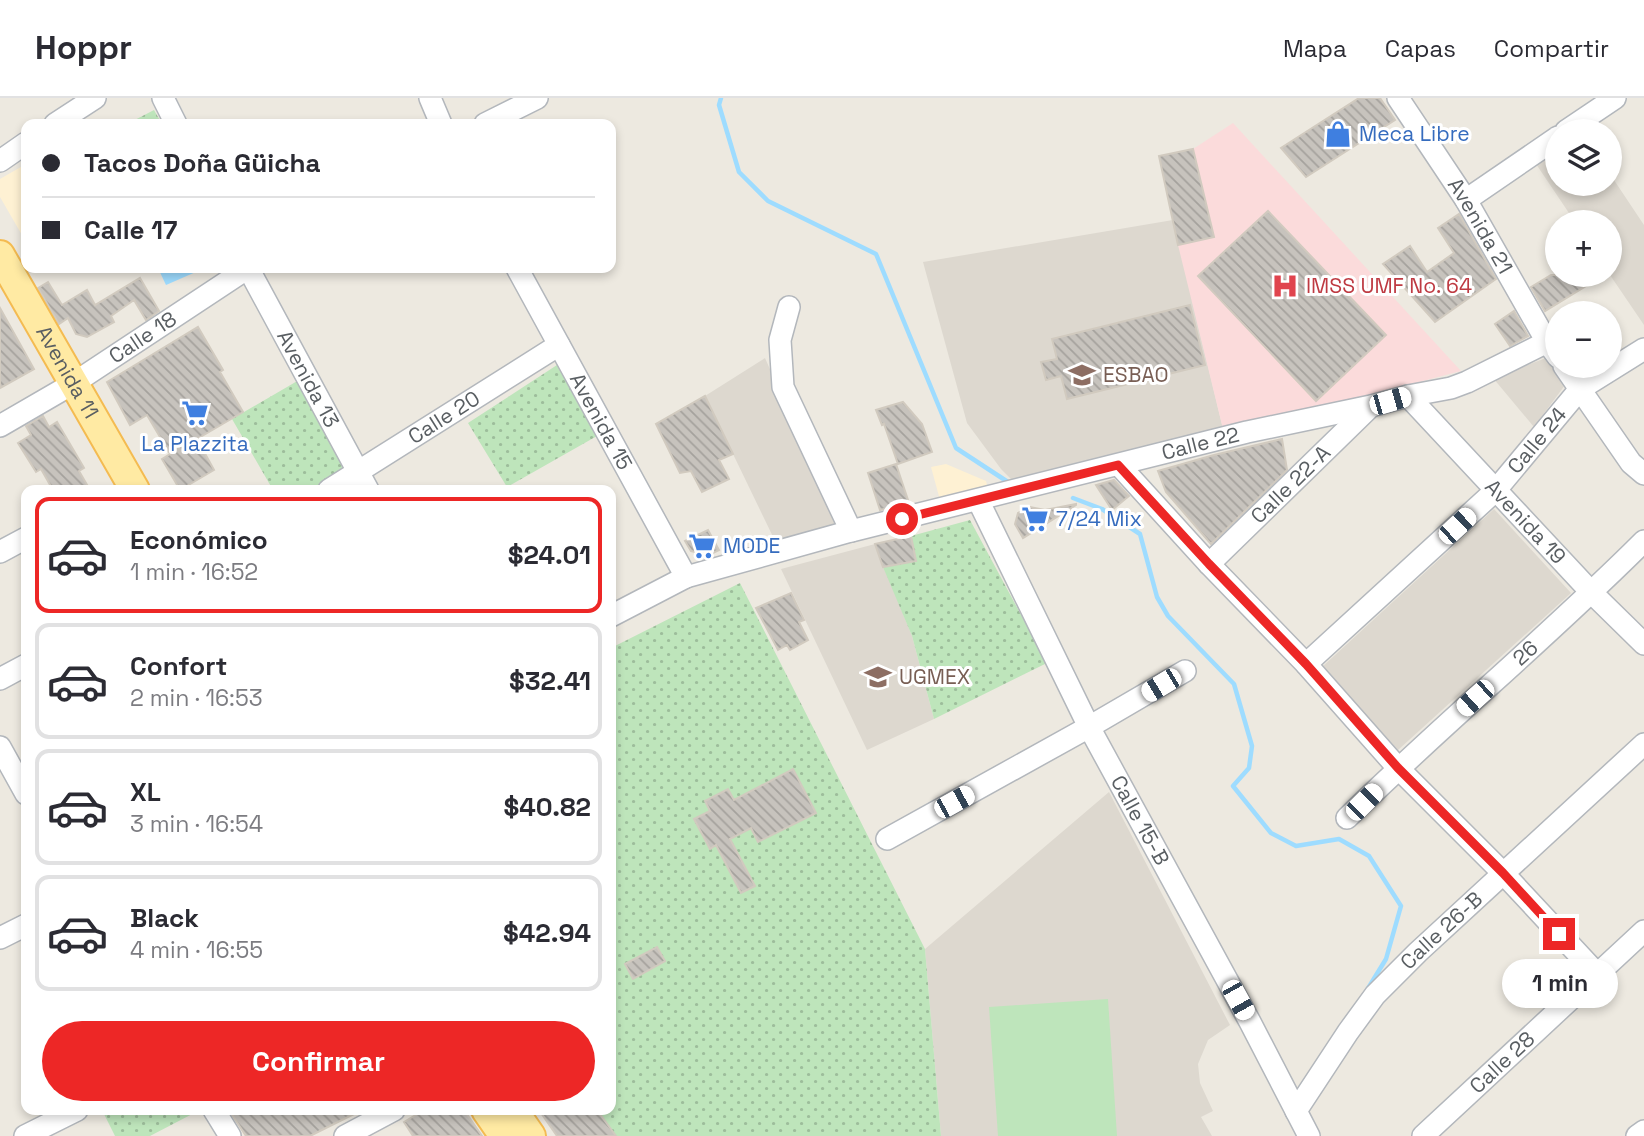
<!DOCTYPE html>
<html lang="es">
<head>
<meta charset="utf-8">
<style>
  :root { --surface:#fff; --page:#f7f7f7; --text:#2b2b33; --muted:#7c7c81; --line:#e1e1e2; --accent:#ed2726 }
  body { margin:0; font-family:"Space Grotesk",sans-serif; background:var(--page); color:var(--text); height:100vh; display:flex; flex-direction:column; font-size:26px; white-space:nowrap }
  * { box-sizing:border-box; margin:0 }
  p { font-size:23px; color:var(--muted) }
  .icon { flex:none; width:38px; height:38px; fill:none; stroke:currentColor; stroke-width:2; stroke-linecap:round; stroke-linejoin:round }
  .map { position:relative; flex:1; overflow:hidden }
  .side { position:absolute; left:21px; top:387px; width:595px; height:630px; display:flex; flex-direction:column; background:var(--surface); border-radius:14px; box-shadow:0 4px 10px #0003 }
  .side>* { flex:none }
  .hud { position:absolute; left:21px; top:21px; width:595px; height:154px; border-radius:14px; box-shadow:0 4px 10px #0003; display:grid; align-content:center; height:154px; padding:0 21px; background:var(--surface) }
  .fabs { position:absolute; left:1545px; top:21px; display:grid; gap:14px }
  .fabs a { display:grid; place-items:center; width:77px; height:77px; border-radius:50%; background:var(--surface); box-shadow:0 4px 10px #0003; font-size:35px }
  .end { position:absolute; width:32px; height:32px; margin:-16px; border:9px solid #ed2726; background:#fff; box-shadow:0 0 0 4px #fff }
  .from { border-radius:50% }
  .bubble { position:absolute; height:49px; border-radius:24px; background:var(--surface); box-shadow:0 4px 10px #0003; font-size:23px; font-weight:700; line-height:49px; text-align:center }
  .car { position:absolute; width:21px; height:42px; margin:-21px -10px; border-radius:9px; box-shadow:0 0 5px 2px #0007; background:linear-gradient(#fff 24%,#345 0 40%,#fff 0 76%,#345 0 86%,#fff 0) }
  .hud b { display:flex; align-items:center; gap:24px; height:66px; font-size:26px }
  .hud b+b { border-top:2px solid var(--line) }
  .hud i { width:18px; height:18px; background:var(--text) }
  ul { padding:12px 0 0; list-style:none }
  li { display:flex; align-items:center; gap:21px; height:116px; margin:0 14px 10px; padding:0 7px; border:4px solid var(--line); border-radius:14px }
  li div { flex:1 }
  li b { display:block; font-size:26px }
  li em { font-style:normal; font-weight:700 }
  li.active { border-color:var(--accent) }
  li>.icon { width:63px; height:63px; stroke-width:1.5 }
  .primary-button { display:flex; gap:14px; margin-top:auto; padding:14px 21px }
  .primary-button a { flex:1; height:80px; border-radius:42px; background:var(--accent); color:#fff; font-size:28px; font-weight:700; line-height:80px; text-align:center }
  header { display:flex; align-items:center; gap:42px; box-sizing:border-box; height:98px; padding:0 35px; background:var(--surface); border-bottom:2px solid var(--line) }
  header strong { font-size:33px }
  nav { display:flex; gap:38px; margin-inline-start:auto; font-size:24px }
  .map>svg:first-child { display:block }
  .commercial { fill:#fef1d3 }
  .education { fill:#ddd8cf }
  .medical { fill:#fbdbdb }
  .grass { fill:url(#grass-dots) }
  .garden { fill:#bee5bb }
  .water { fill:#9edcff }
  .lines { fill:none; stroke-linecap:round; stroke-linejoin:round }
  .stream { stroke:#9edcff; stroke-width:4.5 }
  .building { fill:url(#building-back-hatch); stroke:#d1cabf; stroke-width:2 }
  .minor-casing { stroke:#b3b7bc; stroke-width:24 }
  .major-casing { stroke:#f4bb51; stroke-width:32 }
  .minor { stroke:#fff; stroke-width:21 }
  .major { stroke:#ffeaa3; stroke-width:28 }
  .route { stroke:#ed2726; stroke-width:9 }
  .labels { text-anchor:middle; stroke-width:6; stroke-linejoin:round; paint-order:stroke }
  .shop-label { font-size:21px; fill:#366cbe; stroke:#fff; text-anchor:start }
  .street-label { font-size:21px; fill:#595e62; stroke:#fff }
  .health-label { font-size:21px; fill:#be3a42; stroke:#fff; text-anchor:start }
  .education-label { font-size:21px; fill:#785e54; stroke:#fff; text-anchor:start }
</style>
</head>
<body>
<header>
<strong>Hoppr</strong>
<nav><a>Mapa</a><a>Capas</a><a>Compartir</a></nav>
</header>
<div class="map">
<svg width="1644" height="1038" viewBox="0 0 1644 1038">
  <defs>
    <pattern id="grass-dots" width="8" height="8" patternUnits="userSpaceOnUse" patternTransform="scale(1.75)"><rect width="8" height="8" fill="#bee5bb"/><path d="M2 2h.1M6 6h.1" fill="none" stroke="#9dbd9b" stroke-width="1.8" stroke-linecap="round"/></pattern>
    <pattern id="building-back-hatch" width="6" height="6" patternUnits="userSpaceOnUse" patternTransform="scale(1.75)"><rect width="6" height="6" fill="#c7c3bd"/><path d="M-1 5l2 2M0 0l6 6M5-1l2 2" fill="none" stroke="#a5a29d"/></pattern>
  </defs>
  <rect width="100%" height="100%" fill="#ede9e0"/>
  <path class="commercial" d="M26 66V144L0 99V81Z
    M946 366 986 383 988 391 940 402 931 369Z"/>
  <path class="education" d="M1557 43 1558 86H1610V76L1644 127V227L1610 177V124H1575L1532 60Z
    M1173 122 1223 331 1012 382 1001 371 967 325 923 164Z
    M765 260 839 427 776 445 705 298Z
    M1546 260 1565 287 1534 329 1493 280Z
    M1494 411 1571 495 1398 652 1322 569Z
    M875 446 912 538 934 621 867 652 781 471Z
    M1109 694 1230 927 1208 942 1198 966 1200 985 1213 1013 1201 1019 1212 1038H941L925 851Z"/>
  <path class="medical" d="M1233 25 1461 273 1331 307 1223 331 1178 147 1159 58 1193 51Z"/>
  <path class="grass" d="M154 12 162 26H127Z
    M557 267 597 338 507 389 468 325Z
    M299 282 346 371 312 392H273L232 321Z
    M970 422 1047 565 934 621 912 538 883 469 916 462 911 438Z
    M740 485 925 851 941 1038H616L598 1012H611V550Z
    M102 1012H101H200L150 1038H115Z"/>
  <path class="garden" d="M1108 901 1117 1038H998L989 909Z"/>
  <path class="water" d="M158 170H205L166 187Z"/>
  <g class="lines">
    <path class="stream" d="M721 0 719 7 739 74 768 103 876 156 956 350 1011 386
      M1073 400 1102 411 1140 436 1157 499 1168 518 1234 586 1252 648 1249 670 1233 688 1271 735 1296 748 1339 741 1369 758 1401 808 1386 861 1367 892"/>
  </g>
  <path class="building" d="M1359 0H1380L1395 22 1306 79 1281 50Z
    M1193 51 1214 139 1178 147 1159 58Z
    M1268 113 1386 237 1316 303 1198 178Z
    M1459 116 1496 181 1435 224 1383 166 1410 148 1427 174 1454 155 1438 130Z
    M1551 177H1604L1545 213 1531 189Z
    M140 180 159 213 146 222 134 202 111 218 114 224 87 239 76 236 68 220 59 226 38 190 48 184 62 207 87 192 95 207Z
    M1190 207 1205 267 1067 301 1061 278 1046 282 1041 264 1057 261 1052 241Z
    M0 210 34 271 0 290Z
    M1514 213 1528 238 1510 248 1495 226Z
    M198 229 223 272 220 274 243 314 197 341 214 372 180 392 162 361 170 356 147 317 130 327 107 284Z
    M705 298 733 356 719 362 729 381 702 394 691 373 680 375 656 326Z
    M903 304 922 326 932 354 898 366 884 326 882 327 876 312Z
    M43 318 49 329 57 324 84 370 79 373 90 392H53L41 371 36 374 18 345 31 337 26 328Z
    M1282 341 1287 372 1211 446 1166 394 1158 373 1214 357Z
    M896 366 909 405 880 412 868 375Z
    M1114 382 1129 398 1112 412 1096 387Z
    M1076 406V407L1023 440 1015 426 1018 415 1030 409 1045 412Z
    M708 432 719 452 709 457 691 453 685 443Z
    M911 438 916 463 883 469 875 446Z
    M791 495 804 522 799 524 808 542 790 552 787 547 778 552 756 510Z
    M793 671 816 715 758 744 751 730 730 741 755 788 741 795 716 747 710 751 694 721 710 713 705 703 728 691 734 702Z
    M657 849 665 863 633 881 625 866Z
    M229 1012H362L310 1038H246Z
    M424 1012H464L482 1038H413L404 1024Z
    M539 1012H597L616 1038H557Z"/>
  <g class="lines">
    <defs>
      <g id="minor">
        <path d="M163 0 176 26"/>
        <path d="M430 0 441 26"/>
        <path id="s1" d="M1398 0 1466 102 1547 244 1558 259"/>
        <path d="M55 26 95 0"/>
        <path d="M485 26 537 0"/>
        <path d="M1566 33 1615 0"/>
        <path d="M0 63 26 45"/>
        <path d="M1466 102 1558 39"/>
        <path id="s2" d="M248 170 368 392"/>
        <path id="s3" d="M517 170 686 479"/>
        <path d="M789 209 780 242 783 289 851 433"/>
        <path d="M1564 268 1631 365 1644 376"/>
        <path id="s4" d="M1408 298 1592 495 1644 546"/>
        <path id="s5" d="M0 328 74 285 248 170"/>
        <path d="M1119 367 1209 466 1306 566 1398 670 1503 775 1597 876"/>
        <path id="s6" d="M329 392 559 247"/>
        <path id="s7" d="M978 402 1089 629 1250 924 1309 1038"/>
        <path d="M0 454 26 440"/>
        <path id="s8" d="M1209 466 1370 309"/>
        <path id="s9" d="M611 518 686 479 851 433 1247 334 1371 308 1408 298 1451 290 1467 284 1547 244"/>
        <path id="s10" d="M1306 566 1495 393 1580 291 1644 251"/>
        <path d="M0 581 26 567"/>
        <path d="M0 649 26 696"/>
        <path id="s11" d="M1347 720C1444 625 1548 539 1644 443"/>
        <path d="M887 741 1089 629 1185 573"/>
        <path d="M0 840 26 827"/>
        <path d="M214 1012 230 1038"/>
        <path id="s12" d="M1296 1013 1348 934 1375 897 1418 854 1644 646"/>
        <path d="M25 1038 77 1012"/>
        <path d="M345 1038 394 1012"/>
        <path id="s13" d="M1423 1038 1644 833"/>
        <path d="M1637 1038 1644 1033"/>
      </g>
      <g id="major">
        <path id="s14" d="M0 157 135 392"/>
        <path d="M486 1012 504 1038"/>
        <path d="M513 1012 531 1038"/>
      </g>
    </defs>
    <use href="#minor" class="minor-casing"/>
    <use href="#major" class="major-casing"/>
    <use href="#minor" class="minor"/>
    <use href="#major" class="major"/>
  </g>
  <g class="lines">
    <path class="route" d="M902 421 1118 367 1209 466 1306 566 1398 670 1503 775 1559 836"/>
  </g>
  <defs>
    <symbol id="shop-bare" viewBox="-9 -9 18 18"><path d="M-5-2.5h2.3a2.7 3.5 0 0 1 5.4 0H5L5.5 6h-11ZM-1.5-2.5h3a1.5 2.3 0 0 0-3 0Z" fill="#3f7fe0" stroke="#fff" stroke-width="2.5" paint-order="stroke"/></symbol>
    <symbol id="hospital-bare" viewBox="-9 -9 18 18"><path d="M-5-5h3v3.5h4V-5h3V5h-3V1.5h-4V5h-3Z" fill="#e0444e" stroke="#fff" stroke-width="2.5" paint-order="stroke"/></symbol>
    <symbol id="school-bare" viewBox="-9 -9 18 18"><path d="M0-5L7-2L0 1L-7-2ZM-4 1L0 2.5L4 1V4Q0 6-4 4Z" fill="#8d6e63" stroke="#fff" stroke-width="2.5" paint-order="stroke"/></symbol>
    <symbol id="supermarket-bare" viewBox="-9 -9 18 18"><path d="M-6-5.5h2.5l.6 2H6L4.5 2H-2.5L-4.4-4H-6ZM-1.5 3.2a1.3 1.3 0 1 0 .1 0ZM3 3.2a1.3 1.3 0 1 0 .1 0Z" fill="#3f7fe0" stroke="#fff" stroke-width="2.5" paint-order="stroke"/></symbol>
  </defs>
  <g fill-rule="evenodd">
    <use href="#shop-bare" x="1319" y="17" width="38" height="38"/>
    <use href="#hospital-bare" x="1266" y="169" width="38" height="38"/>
    <use href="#school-bare" x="1063" y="258" width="38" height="38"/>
    <use href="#supermarket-bare" x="176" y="296" width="38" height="38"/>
    <use href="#supermarket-bare" x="1016" y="402" width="38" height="38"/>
    <use href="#supermarket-bare" x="683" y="429" width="38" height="38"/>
    <use href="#school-bare" x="859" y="560" width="38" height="38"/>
  </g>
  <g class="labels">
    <g class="shop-label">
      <text x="1359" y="43">Meca Libre</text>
      <text x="195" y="353" text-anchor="middle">La Plazzita</text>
      <text x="1056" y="428">7/24 Mix</text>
      <text x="723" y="455">MODE</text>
    </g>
    <g class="street-label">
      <text dy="7" stroke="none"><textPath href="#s1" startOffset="152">Avenida 21</textPath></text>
      <text dy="7" stroke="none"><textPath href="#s5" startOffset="168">Calle 18</textPath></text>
      <text dy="7" stroke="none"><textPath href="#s14" startOffset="135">Avenida 11</textPath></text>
      <text dy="7" stroke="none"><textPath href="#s2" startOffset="126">Avenida 13</textPath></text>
      <text dy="7" stroke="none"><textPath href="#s6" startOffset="136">Calle 20</textPath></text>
      <text dy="7" stroke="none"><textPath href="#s3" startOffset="175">Avenida 15</textPath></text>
      <text dy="7" stroke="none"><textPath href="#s10" startOffset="322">Calle 24</textPath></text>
      <text dy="7" stroke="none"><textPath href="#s9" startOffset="616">Calle 22</textPath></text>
      <text dy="7" stroke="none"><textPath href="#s8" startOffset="114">Calle 22-A</textPath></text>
      <text dy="7" stroke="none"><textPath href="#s4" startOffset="172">Avenida 19</textPath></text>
      <text dy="7" stroke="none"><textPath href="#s11" startOffset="243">26</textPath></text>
      <text dy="7" stroke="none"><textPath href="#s7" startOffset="359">Calle 15-B</textPath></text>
      <text dy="7" stroke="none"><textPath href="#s12" startOffset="233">Calle 26-B</textPath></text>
      <text dy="7" stroke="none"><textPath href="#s13" startOffset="108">Calle 28</textPath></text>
    </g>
    <g class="health-label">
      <text x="1306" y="195">IMSS UMF No. 64</text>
    </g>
    <g class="education-label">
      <text x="1103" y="284">ESBAO</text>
      <text x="899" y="586">UGMEX</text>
    </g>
  </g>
</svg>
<div class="fabs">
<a><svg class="icon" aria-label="layers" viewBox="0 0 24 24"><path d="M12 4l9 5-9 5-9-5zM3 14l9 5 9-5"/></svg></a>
<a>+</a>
<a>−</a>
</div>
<i class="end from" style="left:902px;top:421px"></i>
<i class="end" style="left:1559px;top:836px"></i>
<div class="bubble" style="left:1502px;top:861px;width:116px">1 min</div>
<i class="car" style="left:1390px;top:303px;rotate:74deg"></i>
<i class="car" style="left:1457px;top:428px;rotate:47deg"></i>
<i class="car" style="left:1161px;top:587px;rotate:239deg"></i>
<i class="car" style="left:1475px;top:600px;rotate:228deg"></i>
<i class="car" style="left:954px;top:704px;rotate:61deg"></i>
<i class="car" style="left:1364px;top:704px;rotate:45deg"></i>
<i class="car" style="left:1238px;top:902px;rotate:151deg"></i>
<div class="hud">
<b><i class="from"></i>Tacos Doña Güicha</b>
<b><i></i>Calle 17</b>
</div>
<section class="side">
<ul>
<li class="active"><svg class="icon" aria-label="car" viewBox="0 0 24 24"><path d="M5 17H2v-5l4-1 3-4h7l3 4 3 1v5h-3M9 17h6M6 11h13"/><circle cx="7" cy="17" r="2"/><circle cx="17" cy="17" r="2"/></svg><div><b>Económico</b><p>1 min · 16:52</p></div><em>$24.01</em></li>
<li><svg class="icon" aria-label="car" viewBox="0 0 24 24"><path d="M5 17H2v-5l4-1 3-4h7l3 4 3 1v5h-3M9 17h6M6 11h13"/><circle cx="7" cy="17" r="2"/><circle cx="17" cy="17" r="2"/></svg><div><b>Confort</b><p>2 min · 16:53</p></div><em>$32.41</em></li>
<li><svg class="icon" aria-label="car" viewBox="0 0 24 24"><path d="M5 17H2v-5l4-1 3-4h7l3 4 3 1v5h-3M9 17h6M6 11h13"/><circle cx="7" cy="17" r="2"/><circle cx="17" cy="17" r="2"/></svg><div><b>XL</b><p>3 min · 16:54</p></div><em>$40.82</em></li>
<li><svg class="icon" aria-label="car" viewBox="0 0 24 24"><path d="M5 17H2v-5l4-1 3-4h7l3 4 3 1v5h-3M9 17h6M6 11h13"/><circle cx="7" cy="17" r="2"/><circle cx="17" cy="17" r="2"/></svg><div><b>Black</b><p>4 min · 16:55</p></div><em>$42.94</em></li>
</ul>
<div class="primary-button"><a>Confirmar</a></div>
</section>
</div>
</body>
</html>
